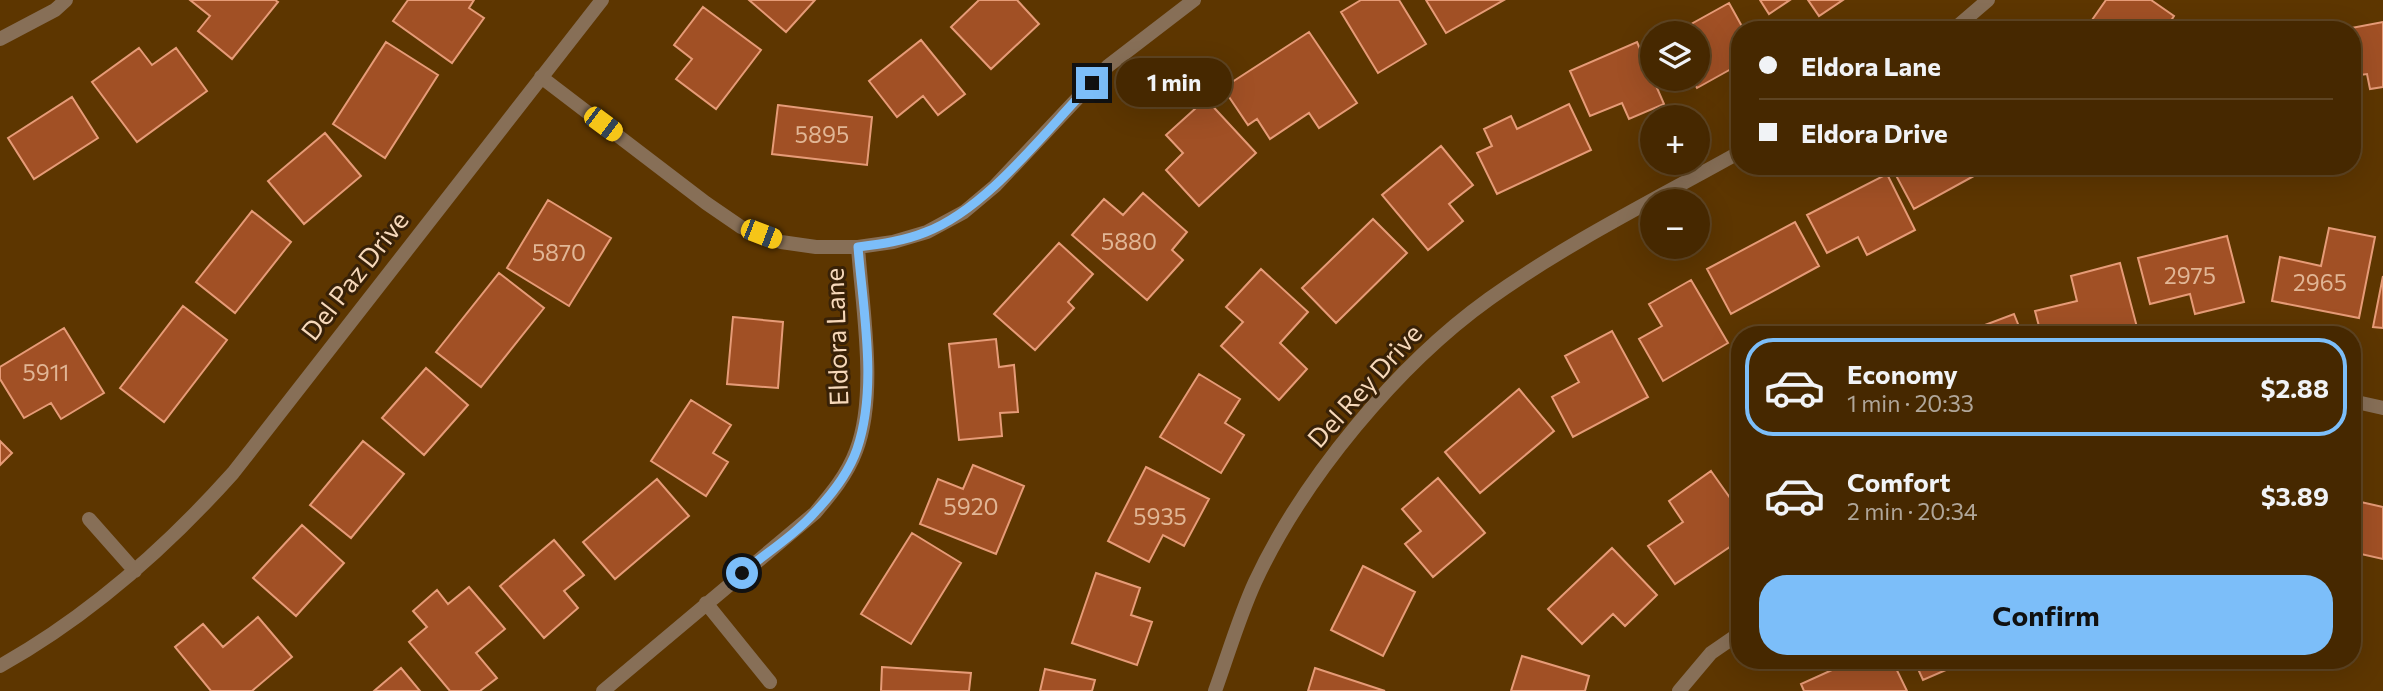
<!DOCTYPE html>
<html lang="en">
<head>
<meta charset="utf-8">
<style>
  :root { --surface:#462800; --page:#50340f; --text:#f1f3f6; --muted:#b0a699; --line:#5e4422; --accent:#7cbef9 }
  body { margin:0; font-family:Commissioner,sans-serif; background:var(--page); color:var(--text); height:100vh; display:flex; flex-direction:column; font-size:26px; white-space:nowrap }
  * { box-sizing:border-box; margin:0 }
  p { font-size:23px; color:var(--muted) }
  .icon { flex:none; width:38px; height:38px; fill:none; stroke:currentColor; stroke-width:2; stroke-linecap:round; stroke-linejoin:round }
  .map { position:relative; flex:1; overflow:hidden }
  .details { position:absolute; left:1731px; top:326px; width:630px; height:343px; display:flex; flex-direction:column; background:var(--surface); border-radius:28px; box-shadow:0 7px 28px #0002,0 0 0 2px var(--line) }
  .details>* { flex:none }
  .top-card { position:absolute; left:1731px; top:21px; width:630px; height:154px; border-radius:28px; box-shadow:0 7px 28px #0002,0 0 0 2px var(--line); display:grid; align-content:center; height:154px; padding:0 28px; background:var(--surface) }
  .tools { position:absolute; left:1640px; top:21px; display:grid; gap:14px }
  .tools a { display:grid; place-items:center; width:70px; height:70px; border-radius:50%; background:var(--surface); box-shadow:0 7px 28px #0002,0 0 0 2px var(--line); font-size:35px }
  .end { position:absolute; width:32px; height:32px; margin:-16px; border:9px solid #7cbef9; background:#111; box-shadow:0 0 0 4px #111 }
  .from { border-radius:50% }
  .bubble { position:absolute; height:49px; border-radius:24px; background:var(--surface); box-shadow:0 7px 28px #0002,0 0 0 2px var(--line); font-size:23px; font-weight:700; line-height:49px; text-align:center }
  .car { position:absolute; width:21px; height:42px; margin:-21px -10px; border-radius:9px; box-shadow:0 0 5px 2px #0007; background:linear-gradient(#f5c518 24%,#345 0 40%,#f5c518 0 76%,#345 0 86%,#f5c518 0) }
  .top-card b { display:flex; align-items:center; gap:24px; height:66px; font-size:26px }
  .top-card b+b { border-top:2px solid var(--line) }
  .top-card i { width:18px; height:18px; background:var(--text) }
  ul { padding:12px 0 0; list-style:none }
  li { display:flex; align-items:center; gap:21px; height:98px; margin:0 14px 10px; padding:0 14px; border:4px solid transparent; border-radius:28px }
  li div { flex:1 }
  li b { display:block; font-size:26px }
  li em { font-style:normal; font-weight:700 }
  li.on { border-color:var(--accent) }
  li>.icon { width:63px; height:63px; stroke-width:1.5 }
  .primary-button { display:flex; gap:14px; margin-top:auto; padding:14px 28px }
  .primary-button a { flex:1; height:80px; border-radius:28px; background:var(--accent); color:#111; font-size:28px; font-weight:700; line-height:80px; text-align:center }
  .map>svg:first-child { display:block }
  .building { fill:#a15025; stroke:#e69b77; stroke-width:2 }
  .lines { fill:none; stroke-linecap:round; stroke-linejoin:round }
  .street { stroke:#876f57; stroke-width:14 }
  .route { stroke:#7cbef9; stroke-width:9 }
  .labels { text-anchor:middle; stroke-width:6; stroke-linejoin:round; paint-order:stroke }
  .number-label { font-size:23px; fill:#e1b695 }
  .street-label { font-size:26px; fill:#f6d8ba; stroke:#382107 }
</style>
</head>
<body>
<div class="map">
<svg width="2383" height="691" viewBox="0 0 2383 691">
  <rect width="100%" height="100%" fill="#5d3600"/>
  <path class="building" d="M190 0H275L278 2 232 59 198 31 210 16Z
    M408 0H474L469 8 484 18 452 63 393 21Z
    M749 0H815L786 32Z
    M979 0H1017L1039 24 991 69 951 27Z
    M1361 0H1399L1426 44 1378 73 1341 12Z
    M1426 0H1504L1446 33Z
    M1760 0H1790L1769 14Z
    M1808 0H1843L1819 16Z
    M2106 0H2151L2174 16 2165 30H2106L2092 20Z
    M1729 3 1744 30H1740V64L1697 88 1692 79H1698V33H1675Z
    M703 7 761 50 716 109 676 79 692 59 674 45Z
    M2383 22V87L2370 89 2367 74 2352 76V30H2341Z
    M1309 32 1357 103 1319 128 1309 113 1270 139 1257 119 1248 125 1223 88Z
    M921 40 965 94 938 115 923 96 897 117 869 81Z
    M386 42 438 75 385 158 333 124Z
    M1637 42 1664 104 1629 119 1622 103 1590 116 1570 71Z
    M139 48 152 65 176 48 207 91 137 142 92 82Z
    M72 97 98 138 34 179 8 138Z
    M1206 99 1256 153 1199 206 1166 170 1183 153 1166 135Z
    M1569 104 1591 150 1497 194 1477 153 1492 146 1484 129 1511 116 1517 129Z
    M778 105 872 117 867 165 772 154Z
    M325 133 361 176 304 224 268 181Z
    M1441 146 1473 185 1449 204 1463 221 1428 250 1382 195Z
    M1891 166H1992L1914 209Z
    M1887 174 1915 230 1867 255 1858 237 1827 253 1807 215Z
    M1143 193 1187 232 1172 250 1183 260 1147 300 1072 235 1104 199 1123 215Z
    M548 200 611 238 569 306 507 268Z
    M252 211 291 242 235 313 196 282Z
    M1373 219 1407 253 1336 323 1302 288Z
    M1795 222 1819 266 1731 314 1707 269Z
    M2329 228 2375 237 2359 318 2272 301 2280 257 2321 266Z
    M2227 236 2244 302 2195 314 2190 294 2150 304 2138 258Z
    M1059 243 1093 274 1068 302 1074 308 1035 350 994 314Z
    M2120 263 2138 331 2124 334H2041L2035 311 2077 301 2071 276Z
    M1261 269 1308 312 1280 343 1307 369 1279 400 1221 346 1243 322 1226 307Z
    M499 273 544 308 481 387 436 352Z
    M2383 276V328L2373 327Z
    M1691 280 1728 343 1663 381 1639 339 1662 326 1649 304Z
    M183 306 227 340 164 422 120 388Z
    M2014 314 2022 334H1961Z
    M733 317 783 322 778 388 727 384Z
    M64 328 104 393 61 419 51 403 24 418 0 379V367Z
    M1612 331 1648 397 1573 437 1552 397 1579 382 1565 356Z
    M996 339 999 367 1014 365 1018 412 1000 413 1002 436 959 440 949 344Z
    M426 368 468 405 424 455 382 418Z
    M1199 374 1240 399 1225 423 1244 435 1221 473 1160 437Z
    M1519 389 1554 431 1480 493 1445 452Z
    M691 400 731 425 713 453 728 462 706 496 651 461Z
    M0 441 12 453 0 465Z
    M363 441 404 474 351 538 310 505Z
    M973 465 1024 486 996 554 920 524 938 479 963 489Z
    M1146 467 1209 499 1184 546 1163 535 1149 562 1108 541Z
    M1711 471 1740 512V540L1675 584 1648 546 1683 522 1669 501Z
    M1438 478 1485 533 1433 577 1405 544 1421 531 1402 509Z
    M657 479 689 516 615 579 583 542Z
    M2352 500 2383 507V559L2352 552Z
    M302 525 344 563 296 616 253 578Z
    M912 533 961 563 911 644 861 614Z
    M554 540 584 575 564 591 578 608 544 638 500 586Z
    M1612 548 1657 595 1625 626 1613 614 1582 644 1548 609Z
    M1363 566 1415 592 1383 656 1331 630Z
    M1096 573 1140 588 1131 615 1152 622 1137 665 1072 643Z
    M469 587 505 629 476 653 497 678 480 691H450L409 642 427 627 413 611 437 590 448 604Z
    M258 617 292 657 252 691H211L175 647 203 624 223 647Z
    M1522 656 1589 676 1585 691H1511Z
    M1854 660H1892L1907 691H1804L1801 684Z
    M1914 660H1969L1923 680Z
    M882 667 971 673 969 691H881Z
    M401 668 420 691H374Z
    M1315 668 1385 691H1308Z
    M1045 669 1095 680 1092 691H1040Z"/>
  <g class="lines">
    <path class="street" d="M1953 30 1988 0
      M0 39 55 10 66 0
      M541 77 706 203 741 227 781 242 816 247H858L893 242 927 232 964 212 995 186 1108 66 1194 0
      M2352 401 2383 408
      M89 519 135 571
      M706 603 770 682
      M0 666C89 616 165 549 233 473L602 0
      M603 691 815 513C831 494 847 475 856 451 878 395 862 307 858 247
      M1215 691C1228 655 1239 617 1255 582 1303 479 1397 365 1489 299 1567 243 1656 199 1740 152
      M1679 691 1711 653 1740 633"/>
  </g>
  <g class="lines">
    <path class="route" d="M742 573C766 553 795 535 816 511 832 494 849 472 857 449 878 388 863 310 858 247 881 244 904 241 926 232 988 208 1045 131 1092 83"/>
  </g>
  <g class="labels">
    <g class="number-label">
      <text x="822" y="143">5895</text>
      <text x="1129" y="250">5880</text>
      <text x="559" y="261">5870</text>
      <text x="2190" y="284">2975</text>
      <text x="2320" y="291">2965</text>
      <text x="46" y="381">5911</text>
      <text x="971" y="515">5920</text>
      <text x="1160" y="525">5935</text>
    </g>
    <g class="street-label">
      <text transform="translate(355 276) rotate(-52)" y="9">Del Paz Drive</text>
      <text transform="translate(837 337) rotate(-92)" y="9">Eldora Lane</text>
      <text transform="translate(1365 386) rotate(-48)" y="9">Del Rey Drive</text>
    </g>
  </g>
</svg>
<div class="tools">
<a><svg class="icon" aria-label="layers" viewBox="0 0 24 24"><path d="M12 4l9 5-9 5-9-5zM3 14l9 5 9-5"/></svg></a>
<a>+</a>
<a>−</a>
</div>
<i class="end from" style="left:742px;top:573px"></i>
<i class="end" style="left:1092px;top:83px"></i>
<div class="bubble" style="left:1116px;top:58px;width:116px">1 min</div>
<i class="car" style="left:603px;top:124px;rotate:127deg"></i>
<i class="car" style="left:761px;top:234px;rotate:111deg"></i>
<div class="top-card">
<b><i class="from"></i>Eldora Lane</b>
<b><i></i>Eldora Drive</b>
</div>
<section class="details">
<ul>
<li class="on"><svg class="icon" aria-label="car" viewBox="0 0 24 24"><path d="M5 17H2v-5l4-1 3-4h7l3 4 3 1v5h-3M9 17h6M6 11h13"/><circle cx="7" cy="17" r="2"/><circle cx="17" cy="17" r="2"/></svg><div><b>Economy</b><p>1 min · 20:33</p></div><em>$2.88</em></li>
<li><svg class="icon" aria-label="car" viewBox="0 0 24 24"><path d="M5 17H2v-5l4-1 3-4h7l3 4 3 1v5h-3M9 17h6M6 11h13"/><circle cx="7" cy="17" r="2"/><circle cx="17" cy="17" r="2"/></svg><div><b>Comfort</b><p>2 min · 20:34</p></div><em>$3.89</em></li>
</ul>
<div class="primary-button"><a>Confirm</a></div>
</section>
</div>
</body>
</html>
